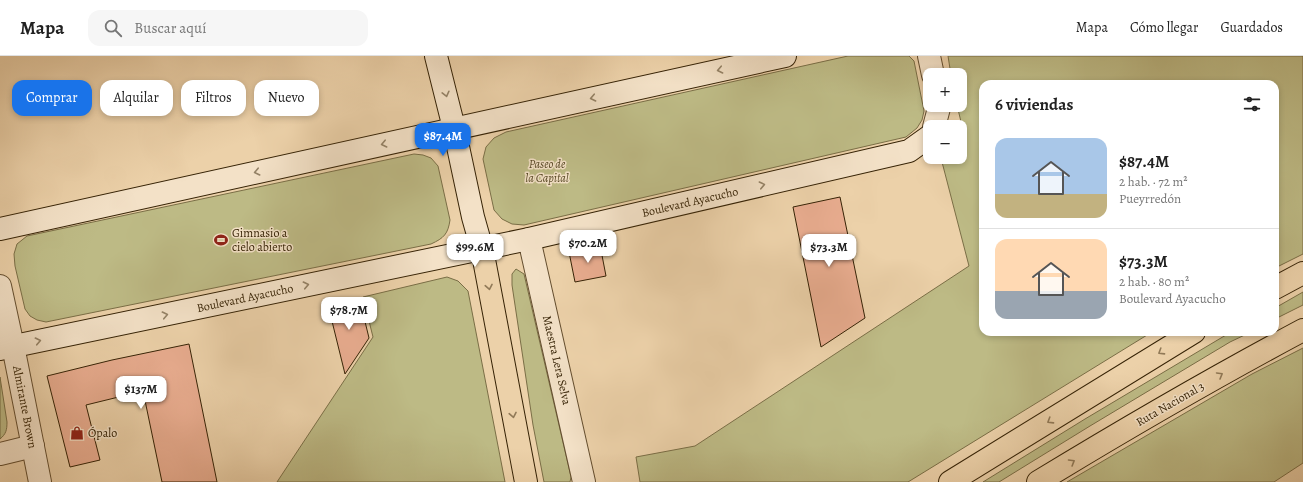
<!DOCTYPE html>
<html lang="es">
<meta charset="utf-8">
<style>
body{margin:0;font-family:Alegreya,serif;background:#f6f6f6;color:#222;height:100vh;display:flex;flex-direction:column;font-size:15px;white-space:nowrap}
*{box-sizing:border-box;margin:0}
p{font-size:13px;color:#767676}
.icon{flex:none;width:22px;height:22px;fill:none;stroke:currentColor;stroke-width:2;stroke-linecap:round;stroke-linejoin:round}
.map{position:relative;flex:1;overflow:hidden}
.side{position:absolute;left:979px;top:24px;width:300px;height:256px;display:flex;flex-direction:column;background:#fff;border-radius:12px;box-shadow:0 2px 6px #0003}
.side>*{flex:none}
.guide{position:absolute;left:12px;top:24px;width:380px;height:36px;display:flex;gap:8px}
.controls{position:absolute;left:923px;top:12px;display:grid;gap:8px}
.controls a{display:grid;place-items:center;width:44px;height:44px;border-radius:8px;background:#fff;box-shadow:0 2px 6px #0003;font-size:20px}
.price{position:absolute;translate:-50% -34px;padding:0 9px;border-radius:8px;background:#fff;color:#222;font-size:13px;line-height:26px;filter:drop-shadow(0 1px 2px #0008)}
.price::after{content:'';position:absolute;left:50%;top:24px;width:12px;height:9px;margin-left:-6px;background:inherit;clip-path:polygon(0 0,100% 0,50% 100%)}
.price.selected{background:#1a73e8;color:#fff}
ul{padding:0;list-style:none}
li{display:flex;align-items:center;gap:12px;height:100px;padding:0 16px}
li+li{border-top:1px solid #e0e0e0}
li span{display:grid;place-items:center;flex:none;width:112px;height:80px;border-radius:12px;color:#555}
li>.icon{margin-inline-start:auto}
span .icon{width:48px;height:48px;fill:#fffc;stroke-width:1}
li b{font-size:17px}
h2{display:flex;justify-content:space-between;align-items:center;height:48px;padding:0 16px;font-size:17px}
.tag{padding:0 14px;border-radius:12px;background:#fff;box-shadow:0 2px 6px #0003;font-size:14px;line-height:36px}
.tag.selected{background:#1a73e8;color:#fff}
header{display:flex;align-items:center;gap:24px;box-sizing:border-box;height:56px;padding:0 20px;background:#fff;border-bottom:1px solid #e0e0e0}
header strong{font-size:19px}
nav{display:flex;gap:22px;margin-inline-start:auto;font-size:14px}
.search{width:280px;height:36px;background:#f6f6f6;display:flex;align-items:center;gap:10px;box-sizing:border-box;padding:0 14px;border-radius:12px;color:#767676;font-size:15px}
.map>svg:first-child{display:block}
.green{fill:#bdba85;stroke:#7a6e46}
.building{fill:#e8ac8f;stroke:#362306}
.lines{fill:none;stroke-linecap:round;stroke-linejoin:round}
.minor-casing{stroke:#644e2f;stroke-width:24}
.secondary-casing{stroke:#362306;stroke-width:24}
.trunk-casing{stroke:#362306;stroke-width:24}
.minor{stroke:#f3e1c7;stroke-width:22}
.secondary{stroke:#f3e1c7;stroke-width:22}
.trunk{stroke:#ecd1a9;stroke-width:22}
.oneway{stroke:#948266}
.oneway2{stroke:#917a58}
.labels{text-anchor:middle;stroke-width:3;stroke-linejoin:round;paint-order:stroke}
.park-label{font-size:12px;font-style:italic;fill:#584926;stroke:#f3e1c7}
.street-label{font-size:12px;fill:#362306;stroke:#f3e1c7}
.poi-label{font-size:12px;fill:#362306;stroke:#f3e1c7;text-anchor:start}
</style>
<header>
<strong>Mapa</strong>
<div class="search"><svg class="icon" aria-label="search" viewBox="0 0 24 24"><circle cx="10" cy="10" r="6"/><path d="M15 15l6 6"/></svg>Buscar aquí</div>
<nav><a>Mapa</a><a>Cómo llegar</a><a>Guardados</a></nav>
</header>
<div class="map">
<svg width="1303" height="426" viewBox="0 0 1303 426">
<rect width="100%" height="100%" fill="#ecd1a9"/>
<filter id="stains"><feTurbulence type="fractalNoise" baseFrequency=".005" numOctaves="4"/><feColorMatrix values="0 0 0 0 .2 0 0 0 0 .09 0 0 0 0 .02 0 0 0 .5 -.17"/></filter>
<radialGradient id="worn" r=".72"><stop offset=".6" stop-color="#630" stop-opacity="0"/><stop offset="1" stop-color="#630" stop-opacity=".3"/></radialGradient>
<g class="green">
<polygon points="848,0 909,0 914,5 924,55 922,64 917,72 906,81 524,169 512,168 502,163 494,154 483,103 486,91 494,82 506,76"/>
<polygon points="948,0 1303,0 1303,198 1275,212 1275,28 983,28 983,276 1152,276 908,426 640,426 636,401 695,390 969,210 942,106 954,101 960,101 960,92 961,90 962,70 957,49 960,49 960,19 951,19"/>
<path d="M414 98 423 99 431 102 438 110 450 164C448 178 444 182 431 188L46 266 37 264 30 260 25 253 15 210 14 198 17 188 27 180Z"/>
<polygon points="516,213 524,218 571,421 570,426 544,426 533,369 512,229 512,218"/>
<polygon points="447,221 458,225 468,235 505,426 277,426 373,281 363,241"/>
<polygon points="1303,236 1303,249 1275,263 1275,252"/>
<polygon points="1231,276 1251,276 1230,286 1090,370 999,426 983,426 1085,363"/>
<polygon points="1303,292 1303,407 1274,426 1067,426 1252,318"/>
<path d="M0 321 7 366C7 374 6 378 0 383Z"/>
</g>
<g class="building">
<polygon points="840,141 865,262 821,291 793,151"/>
<polygon points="600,189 606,220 575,226 569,196"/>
<polygon points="360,245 369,282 345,318 329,253"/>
<polygon points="189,288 217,426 162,426 143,335 86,349 100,404 70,411 47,320 112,304"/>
</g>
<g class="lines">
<g class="minor-casing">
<g id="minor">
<polyline points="929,0 933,19"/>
<polyline points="934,71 939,52 939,49"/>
<polyline points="529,183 584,426"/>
<polyline points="0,230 13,290 40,426"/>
<polyline points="0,398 33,390"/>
</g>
</g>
<g class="secondary-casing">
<g id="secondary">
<polyline points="436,0 454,72 473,161 482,193"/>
<polyline points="0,173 785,0"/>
<polyline points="0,293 529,183 909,95 930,80"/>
</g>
</g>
<g class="trunk-casing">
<g id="trunk">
<polyline points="482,193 526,426"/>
<polyline points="1275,232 1303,217"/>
<polyline points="950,426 1194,276"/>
<path d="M1038 426C1125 373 1213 322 1303 274"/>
</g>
</g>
<use href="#minor" class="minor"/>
<use href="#secondary" class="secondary"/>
<use href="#trunk" class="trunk"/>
</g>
<defs><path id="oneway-chevron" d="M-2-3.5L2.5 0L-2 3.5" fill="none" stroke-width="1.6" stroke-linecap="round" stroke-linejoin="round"/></defs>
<g class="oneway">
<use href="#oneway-chevron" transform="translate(720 14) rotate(168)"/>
<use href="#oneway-chevron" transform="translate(446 38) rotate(76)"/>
<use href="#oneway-chevron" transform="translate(593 42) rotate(168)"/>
<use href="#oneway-chevron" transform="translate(384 88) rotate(167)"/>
<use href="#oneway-chevron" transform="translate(257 116) rotate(167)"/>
<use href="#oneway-chevron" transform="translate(762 129) rotate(-13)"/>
<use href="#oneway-chevron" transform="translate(306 229) rotate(-12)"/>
<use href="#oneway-chevron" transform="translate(165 259) rotate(-12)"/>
<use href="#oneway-chevron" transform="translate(38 285) rotate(-12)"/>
</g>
<g class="oneway2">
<use href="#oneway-chevron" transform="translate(489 231) rotate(79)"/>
<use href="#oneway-chevron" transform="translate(1161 296) rotate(148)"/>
<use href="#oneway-chevron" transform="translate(1220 319) rotate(-30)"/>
<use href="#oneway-chevron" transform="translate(513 359) rotate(79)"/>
<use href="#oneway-chevron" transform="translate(1050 365) rotate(148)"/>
<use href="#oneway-chevron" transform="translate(1072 406) rotate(-31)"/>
</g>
<defs>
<g id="stadium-bare" transform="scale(1.08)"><path d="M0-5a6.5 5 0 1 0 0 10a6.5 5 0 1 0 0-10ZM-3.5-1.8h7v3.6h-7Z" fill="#8f2418" stroke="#f3e1c7" stroke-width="2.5" paint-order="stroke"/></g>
<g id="shop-bare" transform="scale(1.08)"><path d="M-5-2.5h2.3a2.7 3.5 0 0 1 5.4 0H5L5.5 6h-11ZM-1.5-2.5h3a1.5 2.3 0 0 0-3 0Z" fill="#8f2418" stroke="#f3e1c7" stroke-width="2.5" paint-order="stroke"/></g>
</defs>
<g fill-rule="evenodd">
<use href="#stadium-bare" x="221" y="184"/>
<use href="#shop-bare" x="77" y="377"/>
</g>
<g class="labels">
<g class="park-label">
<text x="547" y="112">Paseo de<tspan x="547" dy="14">la Capital</tspan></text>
</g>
<g class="street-label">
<text transform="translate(690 146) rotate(-13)" y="4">Boulevard Ayacucho</text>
<text transform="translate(245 242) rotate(-12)" y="4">Boulevard Ayacucho</text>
<text transform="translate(557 304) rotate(77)" y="4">Maestra Lera Selva</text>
<text transform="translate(1170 348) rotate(-30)" y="4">Ruta Nacional 3</text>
<text transform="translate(25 351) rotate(79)" y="4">Almirante Brown</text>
</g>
<g class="poi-label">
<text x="232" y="181">Gimnasio a<tspan x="232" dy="14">cielo abierto</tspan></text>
<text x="88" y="381">Ópalo</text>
</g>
</g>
<rect width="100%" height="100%" filter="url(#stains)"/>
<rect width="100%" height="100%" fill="url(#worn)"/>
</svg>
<div class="controls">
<a>+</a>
<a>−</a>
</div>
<b class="price selected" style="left:443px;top:101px">$87.4M</b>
<b class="price" style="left:588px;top:208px">$70.2M</b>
<b class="price" style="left:475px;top:212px">$99.6M</b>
<b class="price" style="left:829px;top:212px">$73.3M</b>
<b class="price" style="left:349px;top:275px">$78.7M</b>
<b class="price" style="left:141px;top:354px">$137M</b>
<div class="guide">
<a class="tag selected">Comprar</a>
<a class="tag">Alquilar</a>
<a class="tag">Filtros</a>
<a class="tag">Nuevo</a>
</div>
<section class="side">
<h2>6 viviendas<svg class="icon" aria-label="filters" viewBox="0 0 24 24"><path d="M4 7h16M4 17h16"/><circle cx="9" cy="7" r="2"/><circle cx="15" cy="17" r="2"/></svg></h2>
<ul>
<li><span style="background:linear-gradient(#a9c7e8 70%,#c2b280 0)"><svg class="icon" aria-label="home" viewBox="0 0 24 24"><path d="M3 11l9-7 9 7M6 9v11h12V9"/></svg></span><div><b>$87.4M</b><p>2 hab. · 72 m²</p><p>Pueyrredón</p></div></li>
<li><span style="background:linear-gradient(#ffd9b3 65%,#9aa5b1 0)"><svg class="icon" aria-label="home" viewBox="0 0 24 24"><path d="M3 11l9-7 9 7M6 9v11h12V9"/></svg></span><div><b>$73.3M</b><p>2 hab. · 80 m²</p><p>Boulevard Ayacucho</p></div></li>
</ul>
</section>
</div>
